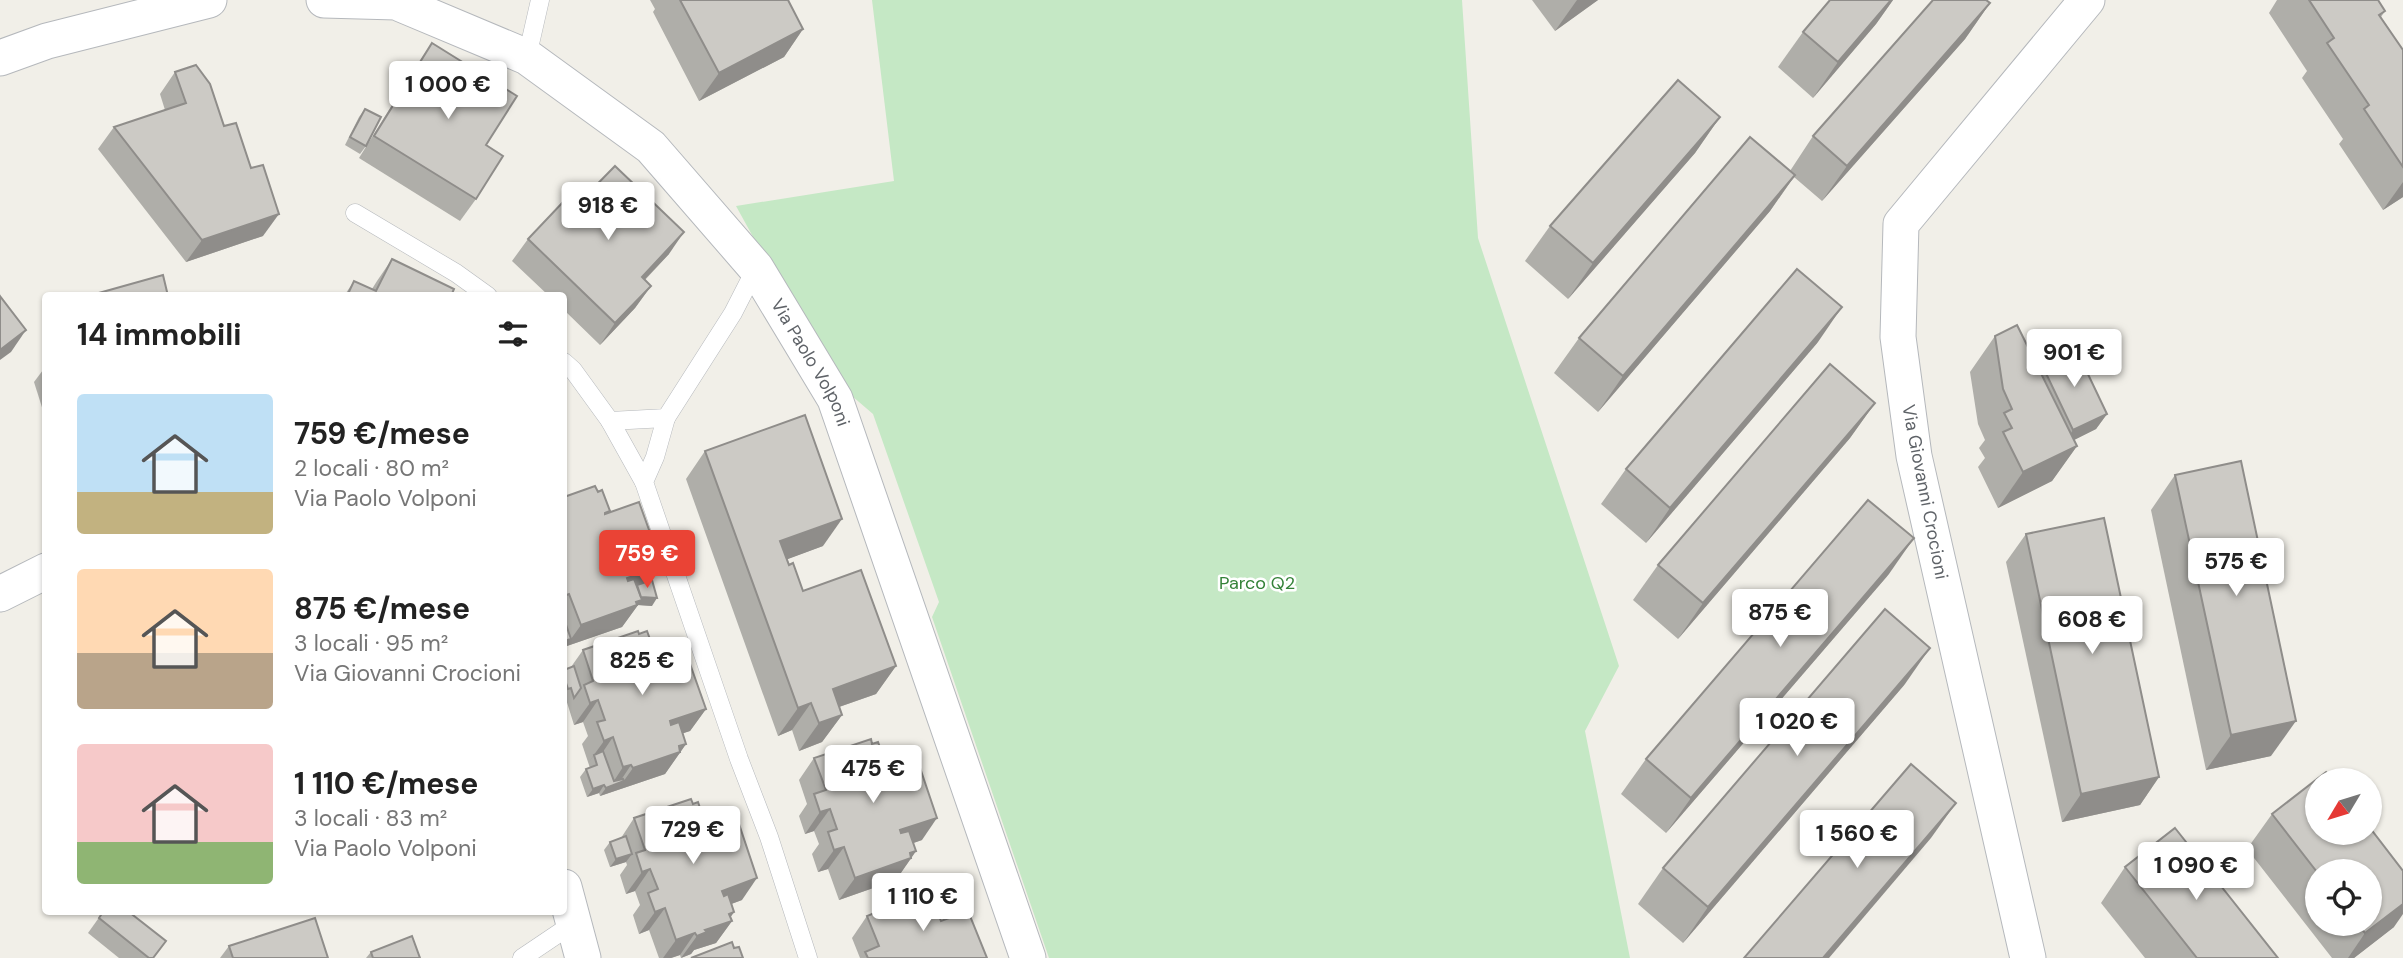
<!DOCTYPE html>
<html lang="it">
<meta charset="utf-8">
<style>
body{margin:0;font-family:"DM Sans",sans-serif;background:#f6f6f6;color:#222;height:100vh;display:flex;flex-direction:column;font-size:26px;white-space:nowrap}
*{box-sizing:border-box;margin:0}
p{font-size:23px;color:#767676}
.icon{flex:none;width:38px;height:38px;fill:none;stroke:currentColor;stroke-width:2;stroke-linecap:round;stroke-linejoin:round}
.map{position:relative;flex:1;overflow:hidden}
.side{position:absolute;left:42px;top:292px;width:525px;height:623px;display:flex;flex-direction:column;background:#fff;border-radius:7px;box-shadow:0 2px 5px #0004}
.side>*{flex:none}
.needle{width:46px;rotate:232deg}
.fabs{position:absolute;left:2305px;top:768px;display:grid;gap:14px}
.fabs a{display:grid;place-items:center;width:77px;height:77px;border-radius:50%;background:#fff;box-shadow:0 2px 5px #0004;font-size:35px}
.price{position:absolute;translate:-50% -60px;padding:0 16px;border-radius:7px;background:#fff;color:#222;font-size:23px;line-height:46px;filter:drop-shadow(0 2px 4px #0008)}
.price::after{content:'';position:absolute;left:50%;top:42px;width:21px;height:16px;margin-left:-10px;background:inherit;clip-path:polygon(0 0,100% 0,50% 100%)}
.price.active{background:#ea4335;color:#fff}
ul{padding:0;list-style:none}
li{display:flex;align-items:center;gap:21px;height:175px;padding:0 35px}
li span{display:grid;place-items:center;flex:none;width:196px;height:140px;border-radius:7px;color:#555}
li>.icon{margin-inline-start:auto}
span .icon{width:84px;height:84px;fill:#fffc;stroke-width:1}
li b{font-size:30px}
h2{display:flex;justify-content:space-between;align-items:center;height:84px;padding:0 35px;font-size:30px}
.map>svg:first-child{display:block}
.green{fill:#c5e8c5}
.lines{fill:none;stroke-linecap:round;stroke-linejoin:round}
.service-casing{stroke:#b5b8bc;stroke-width:19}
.minor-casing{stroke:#b5b8bc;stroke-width:37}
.service{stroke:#fff;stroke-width:18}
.minor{stroke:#fff;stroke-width:35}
.wall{fill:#afaea9;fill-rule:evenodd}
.shaded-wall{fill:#8f8d8a}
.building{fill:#cccac5;stroke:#8f8d8a;stroke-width:2}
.labels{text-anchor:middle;stroke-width:5;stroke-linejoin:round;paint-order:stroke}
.street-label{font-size:18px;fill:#5f6368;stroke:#fff}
.park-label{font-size:18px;fill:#348238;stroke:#fff}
</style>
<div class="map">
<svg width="2403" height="958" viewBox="0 0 2403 958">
<rect width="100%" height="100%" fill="#f1efe8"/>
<polygon class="green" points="872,0 1462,0 1478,238 1619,666 1585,731 1630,958 1049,958 932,617 939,602 873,414 831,378 736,206 894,181"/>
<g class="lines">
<g class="service-casing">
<g id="service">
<polyline points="527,57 540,0"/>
<polyline points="355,213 456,273 488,296"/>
<polyline points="564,362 573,370 610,421 666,418 733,313 756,268"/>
<polyline points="666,418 655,457 644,482 739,759 769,837 808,958"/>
<polyline points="610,421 644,482"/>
<polyline points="522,958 574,923"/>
</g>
</g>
<g class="minor-casing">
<g id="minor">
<path id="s1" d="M324 0 396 2 527 57 651 147 756 268 835 399 1028 958"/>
<polyline points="0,58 47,41 209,0"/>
<polyline points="0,594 46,571"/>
<polyline points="564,887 583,958"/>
<polyline points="2028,958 1914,456 1898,337 1901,224 2087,0"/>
</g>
</g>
<use href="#service" class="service"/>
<use href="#minor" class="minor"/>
</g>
<g class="wall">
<polygon points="650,0 788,0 803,29 784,57 699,101 653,12 655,9"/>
<polygon points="1532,0 1598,0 1555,31"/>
<polygon points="1830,0 1893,0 1876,24 1813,98 1778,67 1803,32"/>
<polygon points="2277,0 2378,0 2385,11 2381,17 2403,50 2403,197 2383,210 2339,144 2343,139 2302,78 2307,71 2269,13"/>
<polygon points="1990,3 1965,39 1822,201 1794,177 1770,211 1598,412 1554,373 1579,338 1790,171 1813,136"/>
<polygon points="432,43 486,145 476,199 460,221 359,158 417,65"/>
<polygon points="175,72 224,126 263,236 186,262 98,149 114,127 165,110 160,94"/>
<polygon points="365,109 366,146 360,154 345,145 359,117"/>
<polygon points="1720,117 1695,153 1568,299 1525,261 1550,226"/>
<polygon points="572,210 669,254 645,280 651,286 635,308 600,345 564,310 564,296 549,296 512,261 528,239"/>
<polygon points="392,259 451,296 344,296 354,281 372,289 377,281"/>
<polygon points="1995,336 2039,369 2042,365 2107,414 2096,429 2074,440 2077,446 2052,481 1998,508 1978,467 1985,458 1979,448 1985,440 1978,424 1970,372"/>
<polygon points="1818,342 1646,543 1601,504 1626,469"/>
<polygon points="46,366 46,420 34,382"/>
<polygon points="1875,403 1850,438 1678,639 1633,600 1658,565"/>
<polygon points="705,451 823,546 787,559 803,591 896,666 876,694 839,707 842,715 822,742 799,751 792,730 778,736 686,479"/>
<polygon points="2175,475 2271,756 2206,770 2151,510"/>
<polygon points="598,492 610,511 608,513 662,566 652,580 652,606 638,605 622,627 564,647 564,497"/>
<polygon points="2026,534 2159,777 2140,805 2062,822 2006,562"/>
<polygon points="1889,574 1666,833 1621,794 1646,759"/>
<polygon points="583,650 651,658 706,709 690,731 683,733 686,744 665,774 600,796 599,793 587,797 580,777 586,769 590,768 582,744 588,736 583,722 574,725 565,696 564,697 564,670 571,667"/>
<polygon points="1905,684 1683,943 1638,904 1663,868"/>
<polygon points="872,744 885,761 881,768 922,840 913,843 916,851 896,880 839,900 828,869 818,872 812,854 819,844 814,831 805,834 799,816 807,804 799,780 814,758"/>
<polygon points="693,804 706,826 742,900 731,904 734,912 730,918 732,921 716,943 694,950 691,954 681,958 680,955 671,958 659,958 649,930 639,934 633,915 640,905 635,891 626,894 620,875 627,865 626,862 610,867 604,850 610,842 621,838 634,818"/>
<path d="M2272 814 2394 927 2354 958H2332L2247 849ZM2317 872 2370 924H2317Z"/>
<polygon points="2125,867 2278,958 2145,958 2101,903"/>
<polygon points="103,912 154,958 119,958 88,933"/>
<polygon points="867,916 941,921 987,958 860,958 852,938"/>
<polygon points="229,946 328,958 220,958"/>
<polygon points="371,952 420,958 366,958"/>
</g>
<g class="shaded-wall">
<polygon points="1577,0 1598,0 1555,31"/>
<polygon points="1891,0 1893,0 1876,24 1813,98 1838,62"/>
<polygon points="1990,3 1965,39 1822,201 1847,166"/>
<polygon points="803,29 784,57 699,101 719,73"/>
<polygon points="1720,117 1695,153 1568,299 1593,263"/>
<polygon points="1795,175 1770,211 1598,412 1623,376"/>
<polygon points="2403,182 2403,197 2383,210"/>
<polygon points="279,214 263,236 186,262 202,240"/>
<polygon points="684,232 669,254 626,299 642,277"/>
<polygon points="651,286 635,308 600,345 615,323"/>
<polygon points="1842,307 1818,342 1646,543 1670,508"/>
<polygon points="26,330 11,352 0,360 0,350"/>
<polygon points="1875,403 1850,438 1678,639 1703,603"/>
<polygon points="2107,414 2096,429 2062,446 2073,430"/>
<polygon points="2077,446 2052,481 1998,508 2023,472"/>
<polygon points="842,519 823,546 761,569 780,541"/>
<polygon points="1914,538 1889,574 1666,833 1691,798"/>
<polygon points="662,566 646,588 628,594 627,578"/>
<polygon points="636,596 657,598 652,606 638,605 622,627 564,647 564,641 571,639 581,625"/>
<polygon points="1930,648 1905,684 1683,943 1708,907"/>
<polygon points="896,666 876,694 816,715 833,689"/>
<polygon points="598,700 583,722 574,725 590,703"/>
<polygon points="811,703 792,730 778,736 798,708"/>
<polygon points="706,709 690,731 654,743 670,721"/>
<polygon points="842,715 822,742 799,751 819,723"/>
<polygon points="2296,721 2271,756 2206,770 2231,735"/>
<polygon points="613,737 598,759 594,755 588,763 604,741"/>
<polygon points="686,744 665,774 600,796 606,788 610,787 623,767 631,765 619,783 623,782 633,768"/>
<polygon points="2159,777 2140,805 2062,822 2081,794"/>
<polygon points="604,785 599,793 587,797 593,789"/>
<polygon points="1956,803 1931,838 1829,958 1823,958"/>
<polygon points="830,809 814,831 805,834 820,812"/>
<polygon points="937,818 922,840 885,853 900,830"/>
<polygon points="844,847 828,869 818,872 834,850"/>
<polygon points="916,851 896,880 839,900 855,878"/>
<polygon points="632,854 626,862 610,867 616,859"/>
<polygon points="650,869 635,891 626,894 642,872"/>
<polygon points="757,878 742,900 707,913 722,891"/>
<polygon points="2403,904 2403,914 2394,927 2354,958 2348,958 2365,933"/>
<polygon points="665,908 649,930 639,934 655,912"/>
<polygon points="734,912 727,922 732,921 716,943 694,950 691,954 681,958 697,936 729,914"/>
<polygon points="695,933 680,955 671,958 663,958 676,940"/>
</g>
<g class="building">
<polygon points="680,0 788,0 803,29 719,73"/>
<polygon points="1830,0 1891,0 1838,62 1803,32"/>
<polygon points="1933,0 1986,0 1990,3 1847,166 1813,136"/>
<polygon points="2309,0 2378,0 2385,11 2379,15 2403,50 2403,167 2364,109 2369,105 2327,43 2334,38"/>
<polygon points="432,43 517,96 486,145 503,156 476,199 374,136"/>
<polygon points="196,65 210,84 224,126 236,123 251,168 263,165 279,214 202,240 114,127 186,103 175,72"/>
<polygon points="1678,80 1720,117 1593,263 1550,226"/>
<polygon points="365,109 381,117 366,146 350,137"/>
<polygon points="1750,137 1795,175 1623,376 1579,338"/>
<polygon points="615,166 684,232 642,277 651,286 615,323 528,239 564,201 572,210"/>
<polygon points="392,259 454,289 451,296 347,296 354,281 376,291"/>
<polygon points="1797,269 1842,307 1670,508 1626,469"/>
<polygon points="163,275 168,296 88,296"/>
<polygon points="0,296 26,330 0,350"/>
<polygon points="2017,325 2077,446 2023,472 2003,432 2012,428 2004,413 2012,409 2003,389 1995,336"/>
<polygon points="2076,349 2107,414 2073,430 2042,365"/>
<polygon points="1830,364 1875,403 1703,603 1658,565"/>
<polygon points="805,415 842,519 780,541 789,565 793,563 803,591 861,570 896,666 833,689 842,715 819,723 811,703 798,708 705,451"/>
<polygon points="2241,461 2296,721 2231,735 2175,475"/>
<polygon points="595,486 598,492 602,490 610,511 605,513 605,514 639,502 662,566 627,578 628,581 634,579 642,600 636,602 637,605 581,625 569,594 564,596 564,497"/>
<polygon points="1868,500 1914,538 1691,798 1646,759"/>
<polygon points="2104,518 2159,777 2081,794 2026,534"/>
<polygon points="652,580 657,598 641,597 637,585"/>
<polygon points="1885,609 1930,648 1708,907 1663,868"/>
<polygon points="564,619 571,639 564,641"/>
<polygon points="638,631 639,634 647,631 655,653 647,655 648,659 684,647 706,709 670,721 671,725 679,722 686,744 679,746 680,752 633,768 631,765 623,767 613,737 604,741 597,722 605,720 598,700 590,703 584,685 593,681 583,650"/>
<polygon points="574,666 581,688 574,698 571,688 568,689 564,677 564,670"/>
<polygon points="871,739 872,744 878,742 885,761 878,763 880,768 916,756 937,818 900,830 901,833 909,831 916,851 910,853 911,858 855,878 844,847 834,850 828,832 837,829 830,809 820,812 814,794 826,790 814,758"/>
<polygon points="603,751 614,781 623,779 624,781 606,788 604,785 593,789 586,769 597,765 594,755"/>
<polygon points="1911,764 1956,803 1823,958 1744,958"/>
<polygon points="2326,772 2333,780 2317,780 2317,833 2370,833 2370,828 2403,871 2403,904 2365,933 2358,924 2370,924 2370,872 2317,872 2272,814"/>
<polygon points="691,799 693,804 698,802 706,826 736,815 757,878 722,891 724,896 728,894 734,912 729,914 732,921 705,930 707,932 697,936 695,933 676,940 665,908 655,912 648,893 658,889 650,869 642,872 636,853 645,850 634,818"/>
<polygon points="2175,828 2278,958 2197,958 2125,867"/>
<polygon points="626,836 632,854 616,859 610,842"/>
<polygon points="929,891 941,921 968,911 987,958 868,958 865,952 879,946 867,916"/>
<polygon points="103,912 129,912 166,941 153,958 149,958 99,918"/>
<polygon points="315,918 328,958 233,958 229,946"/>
<polygon points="412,936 420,958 373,958 371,952"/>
<polygon points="732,942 734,948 739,947 743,958 691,958"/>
</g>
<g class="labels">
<g class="street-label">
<text dy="6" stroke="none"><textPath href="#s1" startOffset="637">Via Paolo Volponi</textPath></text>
<text transform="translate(1925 492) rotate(79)" y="6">Via Giovanni Crocioni</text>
</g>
<g class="park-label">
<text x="1257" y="589">Parco Q2</text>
</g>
</g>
</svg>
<div class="fabs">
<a><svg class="needle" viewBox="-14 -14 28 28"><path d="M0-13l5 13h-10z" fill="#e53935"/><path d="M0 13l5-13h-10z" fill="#767676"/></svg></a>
<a><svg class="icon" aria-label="locate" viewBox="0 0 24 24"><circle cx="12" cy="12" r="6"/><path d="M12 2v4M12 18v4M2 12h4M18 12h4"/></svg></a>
</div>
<b class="price" style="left:448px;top:121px">1 000 €</b>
<b class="price" style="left:608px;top:242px">918 €</b>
<b class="price" style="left:2074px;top:389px">901 €</b>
<b class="price active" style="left:647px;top:590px">759 €</b>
<b class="price" style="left:2236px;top:598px">575 €</b>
<b class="price" style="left:1780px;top:649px">875 €</b>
<b class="price" style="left:2092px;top:656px">608 €</b>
<b class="price" style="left:642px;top:697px">825 €</b>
<b class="price" style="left:1797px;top:758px">1 020 €</b>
<b class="price" style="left:873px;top:805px">475 €</b>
<b class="price" style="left:693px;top:866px">729 €</b>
<b class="price" style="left:1857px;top:870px">1 560 €</b>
<b class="price" style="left:2196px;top:902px">1 090 €</b>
<b class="price" style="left:923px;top:933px">1 110 €</b>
<section class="side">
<h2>14 immobili<svg class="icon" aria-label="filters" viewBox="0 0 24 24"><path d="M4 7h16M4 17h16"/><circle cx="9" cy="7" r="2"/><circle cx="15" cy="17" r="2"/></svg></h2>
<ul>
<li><span style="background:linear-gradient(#bfe0f5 70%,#c2b280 0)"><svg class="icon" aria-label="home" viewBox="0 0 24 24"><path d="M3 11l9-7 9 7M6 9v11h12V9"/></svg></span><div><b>759 €/mese</b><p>2 locali · 80 m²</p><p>Via Paolo Volponi</p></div></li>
<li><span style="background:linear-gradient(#ffd9b3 60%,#b9a48a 0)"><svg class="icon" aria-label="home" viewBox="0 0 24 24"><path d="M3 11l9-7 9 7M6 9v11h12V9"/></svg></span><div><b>875 €/mese</b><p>3 locali · 95 m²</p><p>Via Giovanni Crocioni</p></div></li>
<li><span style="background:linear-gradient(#f6c9c9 70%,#8fb573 0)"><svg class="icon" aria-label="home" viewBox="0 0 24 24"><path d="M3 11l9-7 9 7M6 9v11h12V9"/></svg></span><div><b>1 110 €/mese</b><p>3 locali · 83 m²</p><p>Via Paolo Volponi</p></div></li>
</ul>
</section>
</div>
